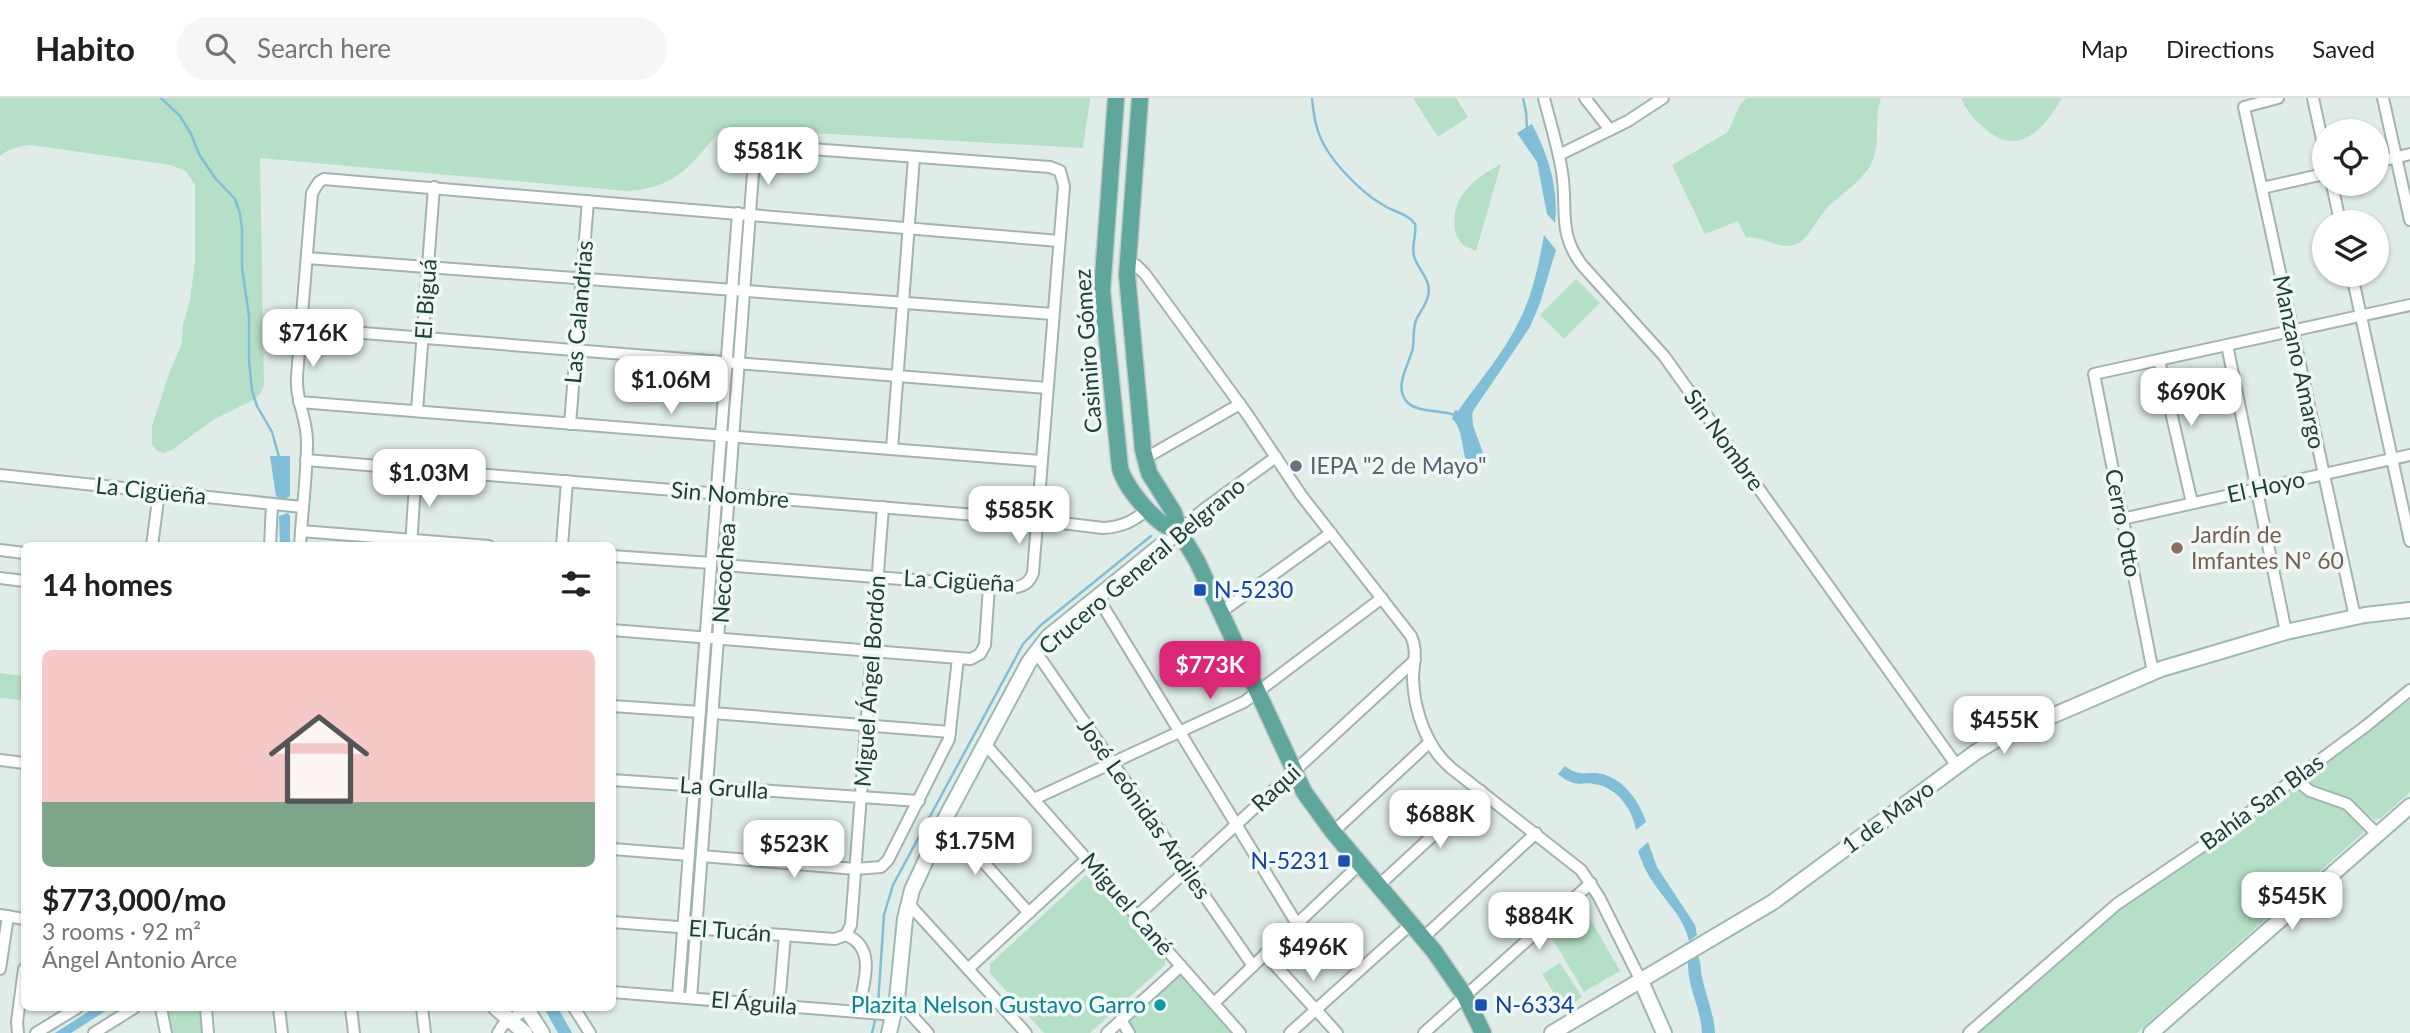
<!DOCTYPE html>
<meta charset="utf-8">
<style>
body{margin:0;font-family:Lato,sans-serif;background:#f6f6f6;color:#202124;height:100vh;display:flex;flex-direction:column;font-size:26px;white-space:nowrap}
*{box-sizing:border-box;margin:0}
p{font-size:23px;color:#757577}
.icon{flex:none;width:38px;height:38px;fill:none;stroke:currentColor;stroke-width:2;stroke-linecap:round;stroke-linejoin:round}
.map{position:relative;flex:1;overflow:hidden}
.sheet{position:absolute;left:21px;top:444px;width:595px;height:469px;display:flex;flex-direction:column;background:#fff;border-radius:10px;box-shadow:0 2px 5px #0004}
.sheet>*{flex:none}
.buttons{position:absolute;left:2312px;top:21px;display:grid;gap:14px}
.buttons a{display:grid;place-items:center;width:77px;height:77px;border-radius:50%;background:#fff;box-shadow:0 2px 5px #0004;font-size:35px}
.price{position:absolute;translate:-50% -60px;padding:0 16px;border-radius:14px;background:#fff;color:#222;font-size:23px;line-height:46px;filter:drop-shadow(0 2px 4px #0008)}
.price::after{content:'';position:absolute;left:50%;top:42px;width:21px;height:16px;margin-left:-10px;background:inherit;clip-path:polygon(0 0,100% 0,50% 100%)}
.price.selected{background:#db2777;color:#fff}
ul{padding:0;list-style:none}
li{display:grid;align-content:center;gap:14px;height:371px;padding:0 21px}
li span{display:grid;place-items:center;height:217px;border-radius:10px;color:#555}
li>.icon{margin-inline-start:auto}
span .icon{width:126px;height:126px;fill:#fffc;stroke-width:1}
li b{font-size:30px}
h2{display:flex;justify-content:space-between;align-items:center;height:84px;padding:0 21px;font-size:30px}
header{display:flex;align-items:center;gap:42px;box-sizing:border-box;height:98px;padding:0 35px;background:#fff;border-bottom:2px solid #e0e0e0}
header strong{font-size:33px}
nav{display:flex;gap:38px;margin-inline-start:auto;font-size:24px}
.search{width:490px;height:63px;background:#f6f6f6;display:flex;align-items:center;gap:18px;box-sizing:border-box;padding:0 24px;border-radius:38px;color:#757577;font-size:26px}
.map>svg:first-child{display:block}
.green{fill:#b5e0c7}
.water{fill:#81bed7}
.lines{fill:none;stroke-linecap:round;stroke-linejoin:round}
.stream{stroke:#81bed7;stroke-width:2.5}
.street-casing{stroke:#a1b4b0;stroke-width:14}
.secondary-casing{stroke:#9cb9b2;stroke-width:18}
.primary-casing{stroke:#c0c9c8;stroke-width:19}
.street{stroke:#fff;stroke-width:10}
.secondary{stroke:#fff;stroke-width:14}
.primary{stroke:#5fa69d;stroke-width:16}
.worship-dot{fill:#6b7280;stroke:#f0f8f5;stroke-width:2.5}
.education-dot{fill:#8d6e63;stroke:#f0f8f5;stroke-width:2.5}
.transit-dot{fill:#1a4fb4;stroke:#f0f8f5;stroke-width:2.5}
.culture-dot{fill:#0f9aa8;stroke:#f0f8f5;stroke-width:2.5}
.labels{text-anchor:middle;stroke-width:7;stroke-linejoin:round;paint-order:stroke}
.street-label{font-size:23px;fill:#1e3e39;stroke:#f0f8f5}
.worship-label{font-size:23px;fill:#5b616d;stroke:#f0f8f5;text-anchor:start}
.education-label{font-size:23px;fill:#785e54;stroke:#f0f8f5;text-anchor:start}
.transit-label{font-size:23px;fill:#164399;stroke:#f0f8f5;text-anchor:start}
.culture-label{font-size:23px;fill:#0d838f;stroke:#f0f8f5;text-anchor:end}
</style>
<header>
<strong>Habito</strong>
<div class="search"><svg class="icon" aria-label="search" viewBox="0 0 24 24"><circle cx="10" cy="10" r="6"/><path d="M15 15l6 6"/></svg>Search here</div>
<nav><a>Map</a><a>Directions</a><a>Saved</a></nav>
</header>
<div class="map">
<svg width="2410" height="935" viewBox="0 0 2410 935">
<rect width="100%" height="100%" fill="#dfece8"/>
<g class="green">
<path d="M0 0H1090L1083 50 723 30C690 66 679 90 626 93L260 60 264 287 260 296 253 302 213 322 172 352 163 355 156 352 152 346V328L170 273 182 245 183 226 190 202 195 164V87L186 73 171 67 31 47C19 48 10 50 0 58Z"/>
<polygon points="1413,0 1456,0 1468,19 1438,39"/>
<path d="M1746 0H1881C1874 20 1880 40 1874 59 1866 82 1842 94 1826 111 1816 122 1809 142 1794 147 1778 152 1763 137 1746 140L1738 123 1705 136 1672 67 1728 34 1739 9Z"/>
<path d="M1961 0H2062C2046 27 2022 59 1989 34 1977 25 1967 14 1961 0Z"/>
<path d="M1501 66 1476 153 1463 147 1456 137C1448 100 1472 82 1501 66Z"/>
<polygon points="1576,181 1600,205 1564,241 1540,217"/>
<polygon points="0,575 24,578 22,602 0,600"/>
<polygon points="2410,602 2410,694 2381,720 2375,722 2350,701 2309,686 2308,683 2312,677"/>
<polygon points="2291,691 2297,691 2309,699 2347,712 2363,729 2363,735 2137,935 1977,935 2124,809 2215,748"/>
<polygon points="1085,778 1093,779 1165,860 1165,867 1090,935 1044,935 990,875 990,866"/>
<polygon points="1588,817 1620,873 1584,894 1551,838"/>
<polygon points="1560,865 1582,899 1564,911 1542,876"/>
<polygon points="1182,875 1238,935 1133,935 1129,921 1176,877"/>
<polygon points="166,910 201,910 204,935 171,935"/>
</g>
<g class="water">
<path d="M1532 26C1548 57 1559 90 1555 125L1547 116 1537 64 1517 35Z"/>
<path d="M1544 137 1556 152 1540 205 1530 229 1473 313C1469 330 1484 347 1484 364L1471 372C1460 358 1465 331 1452 321L1455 312 1458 313C1480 282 1507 251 1522 217 1534 191 1539 164 1544 137Z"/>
<polygon points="270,358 290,358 290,398 287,400 280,401 276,398"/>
<polygon points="288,415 290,418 290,448 280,448 279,418"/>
<path d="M1565 668C1576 677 1582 675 1596 675 1621 677 1639 702 1646 724L1636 732C1633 713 1619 692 1599 687 1580 681 1579 693 1558 676Z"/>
<path d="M1648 744 1657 769 1695 827 1697 837 1689 843C1684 820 1668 806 1655 787 1647 776 1642 765 1638 753Z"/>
<path d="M1697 857C1702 864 1700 871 1702 879 1706 899 1714 915 1715 935H1702C1701 910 1687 889 1688 864Z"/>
<polygon points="94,910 110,910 71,935 55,935"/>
<polygon points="544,910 558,910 572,935 558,935"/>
</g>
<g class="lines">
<g class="stream">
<polyline points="161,0 180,18 191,36 199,56 215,80 235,101 240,116 242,131 242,170 249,218 249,262 252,293 257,308 272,334 279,359"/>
<path d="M1312 0C1313 11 1314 22 1318 33 1326 59 1359 93 1383 107 1394 114 1407 115 1415 126 1417 137 1411 147 1414 158 1418 173 1432 181 1428 198 1426 207 1420 214 1416 222 1413 231 1414 240 1413 249 1410 266 1392 289 1408 305 1417 314 1441 312 1455 317"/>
<polyline points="1523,0 1526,14 1527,31"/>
<polyline points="878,906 884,817 893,787 1023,546 1041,527 1151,438"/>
<polyline points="872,935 875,923"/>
</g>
<g class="street-casing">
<g id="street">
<path d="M1544 0C1550 24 1558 49 1562 74 1568 112 1557 134 1582 167L1664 258 1957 668"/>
<polyline points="1585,0 1610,32"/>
<polyline points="2278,0 2244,9 2355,519"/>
<polyline points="2313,0 2324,51"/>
<polyline points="2383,0 2410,122"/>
<polyline points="1559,57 1628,23 1663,0"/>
<polyline points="2376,64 2410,56"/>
<polyline points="2332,86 2340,124"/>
<polyline points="2262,90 2324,76"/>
<polyline points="307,160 1053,216"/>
<path d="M1128 165 1136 167 1145 176 1247 316 1301 397 1411 538C1418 553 1413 565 1413 581 1414 613 1427 650 1451 670L1581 772 1599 799 1641 883"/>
<polyline points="2352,177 2410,443"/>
<polyline points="301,230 1047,290"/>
<polyline points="2227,247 2286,534"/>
<polyline points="2159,262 2192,405"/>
<polyline points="299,304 1041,363"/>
<polyline points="417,313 434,89"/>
<polyline points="570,326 588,103"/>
<polyline points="892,351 914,59"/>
<polyline points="1144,361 1240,306"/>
<path d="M306 362 1037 422 1103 430C1122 429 1134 423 1148 411"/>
<polyline points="0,377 302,409"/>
<polyline points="2122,421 2410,357"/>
<polyline points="301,433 489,448"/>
<polyline points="1179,433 1203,412 1276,359"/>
<polyline points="152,448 159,394"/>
<polyline points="270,448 272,406"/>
<path d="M300 448C302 413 307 378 307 343 307 320 295 301 297 278L312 95 319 84 324 81 1059 143"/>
<polyline points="411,448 416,371"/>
<polyline points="562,448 567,383"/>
<polyline points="0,452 24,455"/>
<polyline points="612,458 711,465"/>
<polyline points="0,480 24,483"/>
<polyline points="1098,500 1297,826"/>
<polyline points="1221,514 1331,435"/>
<polyline points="612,532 971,561 980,556 985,547 989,488"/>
<polyline points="1036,554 1253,868"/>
<polyline points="2153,574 2094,276 2410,207"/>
<polyline points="612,608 700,614"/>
<polyline points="713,615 950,634"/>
<polyline points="986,647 1240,935"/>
<polyline points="0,662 24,665"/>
<polyline points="2295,681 2310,693 2347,706 2377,736"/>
<polyline points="612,682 919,703"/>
<polyline points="1034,701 1244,604 1382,500"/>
<polyline points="945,721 1029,815"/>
<polyline points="1333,734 1430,644"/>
<polyline points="612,751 689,757"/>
<polyline points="702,758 855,771 881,769 888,762 949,641 958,560"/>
<polyline points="1378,788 1481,693"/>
<polyline points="908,805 1026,935"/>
<polyline points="0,817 24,821"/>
<polyline points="1137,818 1415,562"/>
<polyline points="612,824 835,841 846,837"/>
<polyline points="846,837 851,827 883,409"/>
<path d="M846 837C878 850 863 887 858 914"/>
<polyline points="1423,840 1536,735"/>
<polyline points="1265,856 1337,935"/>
<polyline points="0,871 8,818"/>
<polyline points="968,871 1087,761"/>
<polyline points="612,894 895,917"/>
<polyline points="678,899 738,115"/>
<path d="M691 900 754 62C758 53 762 49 771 48L1050 69 1060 73 1064 88 1033 475C1026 495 1006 489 989 488L724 467"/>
<polyline points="897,901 928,935"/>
<polyline points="1214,905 1360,766"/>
<polyline points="779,907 785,837"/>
<polyline points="161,910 166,935"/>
<polyline points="206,910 208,935"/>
<polyline points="279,910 282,935"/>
<polyline points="351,910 354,935"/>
<polyline points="422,910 425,935"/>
<polyline points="574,910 590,935"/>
<polyline points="1121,922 1129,935"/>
<polyline points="18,935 17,924 24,871"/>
<polyline points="36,935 77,910"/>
<polyline points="94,935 134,910"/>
<polyline points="498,935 503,927 526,911"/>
<polyline points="1107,935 1181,868"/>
<polyline points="1290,935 1411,826"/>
<polyline points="1424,935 1591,785"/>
<polyline points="1969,935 2117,806 2219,737 2366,628 2410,592"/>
</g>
</g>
<g class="secondary-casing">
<g id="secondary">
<polyline points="1641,883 1664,935"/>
<polyline points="496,910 525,935"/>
<polyline points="526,910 542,935"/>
<polyline points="889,935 897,901 905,821 912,792 945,721 1029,564 1048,539 1179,433"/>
<polyline points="1552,935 1773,804 1976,654 1996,642 2161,571 2286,534 2365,517 2410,512"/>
<polyline points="2151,935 2410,708"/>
</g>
</g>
<g class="primary-casing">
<g id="primary">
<path d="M1116 0 1102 193 1120 370C1125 390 1159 431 1179 433"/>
<polyline points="1140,0 1127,177 1143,352 1149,375 1174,415 1179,433 1197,463 1304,694 1333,734 1434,853 1465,898 1483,935"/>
</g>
</g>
<use href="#street" class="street"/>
<use href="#secondary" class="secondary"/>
<use href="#primary" class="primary"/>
</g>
<circle class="worship-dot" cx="1296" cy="368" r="7"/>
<circle class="education-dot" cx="2177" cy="450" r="7"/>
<g class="transit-dot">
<rect x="1193" y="485" width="14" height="14" rx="3.5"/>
<rect x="1337" y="756" width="14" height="14" rx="3.5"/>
<rect x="1474" y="900" width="14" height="14" rx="3.5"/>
</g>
<circle class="culture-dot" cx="1160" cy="907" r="7"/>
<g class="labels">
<g class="street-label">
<text transform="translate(426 201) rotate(-86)" y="8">El Biguá</text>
<text transform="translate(579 214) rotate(-85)" y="8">Las Calandrias</text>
<text transform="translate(1088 253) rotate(-94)" y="8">Casimiro Gómez</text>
<text transform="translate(2299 264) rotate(78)" y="8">Manzano Amargo</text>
<text transform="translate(1724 342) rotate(54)" y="8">Sin Nombre</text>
<text transform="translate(2266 389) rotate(-12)" y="8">El Hoyo</text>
<text transform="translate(151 393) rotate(6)" y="8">La Cigüeña</text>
<text transform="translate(730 397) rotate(5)" y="8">Sin Nombre</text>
<text transform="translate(2123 425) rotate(79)" y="8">Cerro Otto</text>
<text transform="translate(1142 468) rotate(-40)" y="8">Crucero General Belgrano</text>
<text transform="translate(724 475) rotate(-86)" y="8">Necochea</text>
<text transform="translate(959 483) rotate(3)" y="8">La Cigüeña</text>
<text transform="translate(870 583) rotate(-86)" y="8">Miguel Ángel Bordón</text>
<text transform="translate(724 690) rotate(4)" y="8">La Grulla</text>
<text transform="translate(1276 690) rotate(-43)" y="8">Raqui</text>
<text transform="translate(2262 704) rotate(-36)" y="8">Bahía San Blas</text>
<text transform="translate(1144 711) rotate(55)" y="8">José Leónidas Ardiles</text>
<text transform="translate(1888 719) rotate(-36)" y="8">1 de Mayo</text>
<text transform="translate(1127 806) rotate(49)" y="8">Miguel Cané</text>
<text transform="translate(730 833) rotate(4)" y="8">El Tucán</text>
<text transform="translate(754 905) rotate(5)" y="8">El Águila</text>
</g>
<g class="worship-label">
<text x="1310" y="376">IEPA "2 de Mayo"</text>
</g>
<g class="education-label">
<text x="2191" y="445">Jardín de<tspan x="2191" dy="26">Imfantes N° 60</tspan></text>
</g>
<g class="transit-label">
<text x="1214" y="500">N-5230</text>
<text x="1330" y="771" text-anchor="end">N-5231</text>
<text x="1495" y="915">N-6334</text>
</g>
<g class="culture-label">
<text x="1146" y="915">Plazita Nelson Gustavo Garro</text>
</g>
</g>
</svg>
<div class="buttons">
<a><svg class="icon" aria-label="locate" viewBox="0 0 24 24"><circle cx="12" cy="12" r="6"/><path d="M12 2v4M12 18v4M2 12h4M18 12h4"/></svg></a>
<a><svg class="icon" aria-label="layers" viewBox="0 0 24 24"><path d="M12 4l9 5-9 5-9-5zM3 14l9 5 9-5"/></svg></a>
</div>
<b class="price" style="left:768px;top:89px">$581K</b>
<b class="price" style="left:313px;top:271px">$716K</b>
<b class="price" style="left:671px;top:318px">$1.06M</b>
<b class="price" style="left:2191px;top:330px">$690K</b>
<b class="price" style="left:429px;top:411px">$1.03M</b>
<b class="price" style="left:1019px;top:448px">$585K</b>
<b class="price selected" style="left:1210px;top:603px">$773K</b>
<b class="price" style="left:2004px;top:658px">$455K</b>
<b class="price" style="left:1440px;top:752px">$688K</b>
<b class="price" style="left:975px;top:779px">$1.75M</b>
<b class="price" style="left:794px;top:782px">$523K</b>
<b class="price" style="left:2292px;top:834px">$545K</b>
<b class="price" style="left:1539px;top:854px">$884K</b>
<b class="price" style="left:1313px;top:885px">$496K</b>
<section class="sheet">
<h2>14 homes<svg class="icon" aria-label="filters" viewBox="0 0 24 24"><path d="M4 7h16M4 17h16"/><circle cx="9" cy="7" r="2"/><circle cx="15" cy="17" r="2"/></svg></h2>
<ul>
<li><span style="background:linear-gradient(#f6c9c9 70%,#7fa58c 0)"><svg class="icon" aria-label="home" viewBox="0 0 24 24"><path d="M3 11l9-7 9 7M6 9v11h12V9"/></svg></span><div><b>$773,000/mo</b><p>3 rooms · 92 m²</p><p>Ángel Antonio Arce</p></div></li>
</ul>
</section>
</div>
